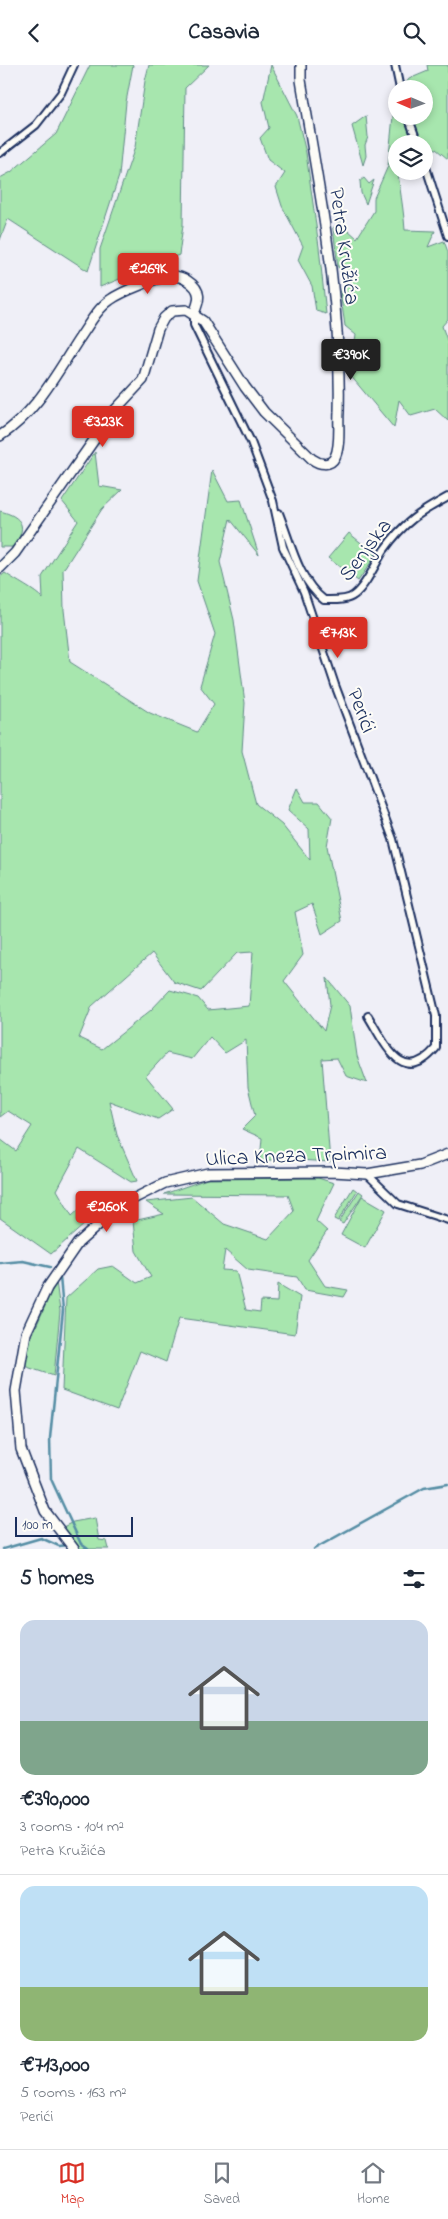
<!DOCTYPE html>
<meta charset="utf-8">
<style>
body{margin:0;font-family:"Indie Flower",sans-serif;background:#f6f6f7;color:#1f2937;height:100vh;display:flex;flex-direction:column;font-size:19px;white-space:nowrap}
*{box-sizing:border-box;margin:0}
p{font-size:16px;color:#747a83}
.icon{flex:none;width:28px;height:28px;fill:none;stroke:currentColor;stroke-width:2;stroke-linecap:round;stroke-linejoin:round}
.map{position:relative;height:1484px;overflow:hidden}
.drawer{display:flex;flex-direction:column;background:#fff;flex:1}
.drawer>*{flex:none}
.needle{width:32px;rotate:272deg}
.tools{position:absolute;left:388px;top:15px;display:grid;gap:10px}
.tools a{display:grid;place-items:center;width:45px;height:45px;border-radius:50%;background:#fff;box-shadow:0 2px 8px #0003;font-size:25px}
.scale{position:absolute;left:15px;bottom:12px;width:118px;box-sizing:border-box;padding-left:5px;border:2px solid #1b2f5e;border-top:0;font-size:14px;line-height:18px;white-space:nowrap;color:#1b2f5e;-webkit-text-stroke:4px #fdfcf7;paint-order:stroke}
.price{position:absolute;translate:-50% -42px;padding:0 11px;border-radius:5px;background:#d93025;color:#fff;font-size:16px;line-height:32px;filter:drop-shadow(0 1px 2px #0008)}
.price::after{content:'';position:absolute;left:50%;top:30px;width:15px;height:11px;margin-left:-8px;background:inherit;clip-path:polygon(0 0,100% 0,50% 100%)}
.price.selected{background:#222;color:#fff}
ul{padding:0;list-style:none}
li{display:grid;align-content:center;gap:10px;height:265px;padding:0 20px}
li+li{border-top:1px solid #e0e1e3}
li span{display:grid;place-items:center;height:155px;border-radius:15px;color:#555}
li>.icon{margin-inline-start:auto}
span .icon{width:90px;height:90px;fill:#fffc;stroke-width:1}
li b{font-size:21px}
h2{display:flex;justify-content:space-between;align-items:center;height:60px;padding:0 20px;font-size:21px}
header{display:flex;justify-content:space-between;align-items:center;height:65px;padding:0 20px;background:#fff;font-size:22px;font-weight:700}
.dock{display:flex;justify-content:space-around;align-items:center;height:70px;border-top:1px solid #e0e1e3;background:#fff;font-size:14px;color:#747a83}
.dock a{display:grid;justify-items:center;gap:2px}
.dock .selected{color:#d93025}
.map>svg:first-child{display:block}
.green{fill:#a7e6ae;stroke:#618a86;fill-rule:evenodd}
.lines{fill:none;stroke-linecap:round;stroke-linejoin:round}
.stream{stroke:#548da4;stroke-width:2.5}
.street-casing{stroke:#1b2f5e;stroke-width:10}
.secondary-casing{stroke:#1b2f5e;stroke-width:12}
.street{stroke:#fdfcf7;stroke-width:6}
.secondary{stroke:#fdfcf7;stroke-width:9}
.labels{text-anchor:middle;stroke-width:4;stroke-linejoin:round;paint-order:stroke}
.street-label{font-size:22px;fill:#1b2f5e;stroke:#fdfcf7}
</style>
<header><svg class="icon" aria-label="back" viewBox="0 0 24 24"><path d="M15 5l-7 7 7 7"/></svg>Casavia<svg class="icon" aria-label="search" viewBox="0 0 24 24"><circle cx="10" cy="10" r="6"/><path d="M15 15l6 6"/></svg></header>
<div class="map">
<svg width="448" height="1484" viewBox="0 0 448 1484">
<rect width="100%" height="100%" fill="#efeff7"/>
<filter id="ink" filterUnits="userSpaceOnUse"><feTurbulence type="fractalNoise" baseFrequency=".02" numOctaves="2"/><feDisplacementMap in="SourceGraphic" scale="10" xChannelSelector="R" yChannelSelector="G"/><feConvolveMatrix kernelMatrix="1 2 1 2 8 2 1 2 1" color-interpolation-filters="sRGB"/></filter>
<g filter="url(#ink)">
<g class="green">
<polygon points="90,0 133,0 126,37 119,111 88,206 8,154 0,175 0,113 11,107 56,69"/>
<polygon points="149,0 209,0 185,23 183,160 179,190 100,222 100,184 135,82 145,16"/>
<polygon points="271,0 297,51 306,88 319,182 326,249 316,246 312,221 298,195 303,181 282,141 276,122 285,108 268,95 260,73 269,63 263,37"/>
<path d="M427 0H448V94L436 84 424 83V79H396C396 108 403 135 405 165L435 166 428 182 444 176 448 187V254L442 261 448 278V356L435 344 411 351 399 335 394 363 350 310 356 270 345 261 340 226 347 218 338 202 333 163 339 157 357 173 374 146V133L388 101 395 31 396 30V51H424V24H401L409 14 428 6Z"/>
<polygon points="366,51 368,72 365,80 366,91 363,100 352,61"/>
<polygon points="364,113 369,119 374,115 366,139 361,128 360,116"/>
<path d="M95 387 99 421 122 425 102 444 63 505 64 545 70 597 150 648 197 667 214 639 200 621 215 569 197 516 212 405 228 436 241 435 259 490 230 454 220 497 234 555 245 638 242 686 256 739 282 760 310 795 309 764 288 745 297 723 305 737H319L332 753 327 781 342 856 322 869 312 839 295 847 303 890 284 916 324 966 330 940 327 913 350 941 357 991 367 1018 346 1011 337 993 322 994 330 1097 282 1094 260 1096 262 1073 242 1064 255 1051 248 1022 246 975 225 988 210 972 192 994 167 988 146 1011 173 1044 158 1054 109 1036 117 1070 137 1116 131 1117 79 1084 57 1125 72 1151 95 1130 102 1144 51 1189 0 1153V1074L16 1086 32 1061 8 1046 0 1052V512L5 508C16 516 35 525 43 534L42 512 78 456 62 436ZM152 888 174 917 201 926 237 888 253 887 249 941 208 945 198 933 170 925 151 945 102 984 79 973 92 941Z"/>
<path d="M0 446C23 452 28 462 13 482H0Z"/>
<polygon points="349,468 376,490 358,516 328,493"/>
<polygon points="318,1113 334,1118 316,1156 327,1166 308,1195 325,1221 348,1225 344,1232 305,1225 297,1212 248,1205 225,1185 222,1205 236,1206 246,1245 260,1247 261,1236 277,1237 278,1219 300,1232 295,1269 179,1253 166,1297 140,1286 117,1345 62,1325 66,1233 98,1204 113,1201 137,1218 151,1212 136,1186 133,1156 164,1149 146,1137 192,1132 224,1159 268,1174 294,1146 288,1130 164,1129 207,1114"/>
<polygon points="353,1123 357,1126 338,1156 334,1154"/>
<polygon points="359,1126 363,1129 343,1159 339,1157"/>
<polygon points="362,1131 386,1145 365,1183 341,1170"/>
<polygon points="56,1216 60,1246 54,1311 24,1301 31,1273"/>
<polygon points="95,1453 99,1475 107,1476 109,1484 80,1484 63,1462 73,1457"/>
</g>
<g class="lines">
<g class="stream">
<polyline points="0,1198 23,1196 50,1202"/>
<polyline points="60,1212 63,1245 50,1373 51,1414 81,1479"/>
<polyline points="81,1479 88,1484"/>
<polyline points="3,1484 41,1473 59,1481 69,1480"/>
<polyline points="314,1484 424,1423 448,1419"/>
</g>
<g class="street-casing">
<g id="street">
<polyline points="395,0 400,24"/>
<polyline points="408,51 418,79"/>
<polyline points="0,88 36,60 61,28 74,0"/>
<polyline points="424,96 448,171"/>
<path d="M194 248V260L251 377 273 436 283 482 304 527 335 620 393 774 436 951V983C402 1023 385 978 368 951"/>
<path d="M279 448C291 478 298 515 324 535 333 535 347 536 354 530 366 521 376 498 384 485 404 457 419 448 448 432"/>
<polyline points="367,1109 398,1139 448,1155"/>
</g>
</g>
<g class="secondary-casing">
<g id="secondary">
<path d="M0 371C36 348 56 309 79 274 88 261 97 244 110 235 121 227 136 222 148 217 162 212 175 207 188 216 202 225 200 235 194 248"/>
<path d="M0 503 15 488 115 345 143 315 158 264 164 253 172 246 186 245 203 256 245 322 264 347 312 394C319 399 330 402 335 392 341 380 338 360 339 347 342 235 319 125 301 15V0"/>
<polyline points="74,1484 45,1446 21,1384 16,1326 26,1268 47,1223 78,1178 121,1140 165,1118 208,1108 333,1107 367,1109 420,1100 448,1089"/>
</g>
</g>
<use href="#street" class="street"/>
<use href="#secondary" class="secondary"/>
</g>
</g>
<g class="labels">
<g class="street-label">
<text transform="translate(346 181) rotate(82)" y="8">Petra Kružića</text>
<text transform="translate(364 484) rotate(-53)" y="8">Senjska</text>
<text transform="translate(363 645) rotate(69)" y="8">Perići</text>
<text transform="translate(296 1089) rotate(-2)" y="8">Ulica Kneza Trpimira</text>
</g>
</g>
</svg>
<div class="tools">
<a><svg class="needle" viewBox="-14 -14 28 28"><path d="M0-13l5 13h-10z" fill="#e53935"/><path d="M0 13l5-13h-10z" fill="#747a83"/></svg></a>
<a><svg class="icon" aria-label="layers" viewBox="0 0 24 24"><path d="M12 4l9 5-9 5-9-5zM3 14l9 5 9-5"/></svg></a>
</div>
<div class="scale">100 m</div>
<b class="price" style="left:148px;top:230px">€269K</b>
<b class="price selected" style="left:351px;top:316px">€390K</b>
<b class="price" style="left:103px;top:383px">€323K</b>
<b class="price" style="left:338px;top:594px">€713K</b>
<b class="price" style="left:107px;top:1168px">€260K</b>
</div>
<section class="drawer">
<h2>5 homes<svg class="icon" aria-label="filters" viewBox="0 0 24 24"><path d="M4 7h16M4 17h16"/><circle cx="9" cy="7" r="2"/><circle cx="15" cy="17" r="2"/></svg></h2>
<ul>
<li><span style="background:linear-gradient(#c9d6e8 65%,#7fa58c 0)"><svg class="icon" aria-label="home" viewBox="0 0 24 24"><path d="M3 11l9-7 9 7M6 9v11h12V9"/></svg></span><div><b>€390,000</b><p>3 rooms · 104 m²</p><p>Petra Kružića</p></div></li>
<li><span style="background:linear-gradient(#bfe0f5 65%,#8fb573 0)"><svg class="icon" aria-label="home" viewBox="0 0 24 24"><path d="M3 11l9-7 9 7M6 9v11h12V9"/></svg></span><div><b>€713,000</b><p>5 rooms · 163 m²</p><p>Perići</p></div></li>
</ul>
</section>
<nav class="dock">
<a class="selected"><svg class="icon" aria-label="map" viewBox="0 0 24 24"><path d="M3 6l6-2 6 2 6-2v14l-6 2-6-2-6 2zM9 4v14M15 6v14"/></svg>Map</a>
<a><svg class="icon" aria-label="saved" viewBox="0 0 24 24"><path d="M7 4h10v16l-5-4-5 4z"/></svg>Saved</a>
<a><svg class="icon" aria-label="home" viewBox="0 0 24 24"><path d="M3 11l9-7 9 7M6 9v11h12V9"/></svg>Home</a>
</nav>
